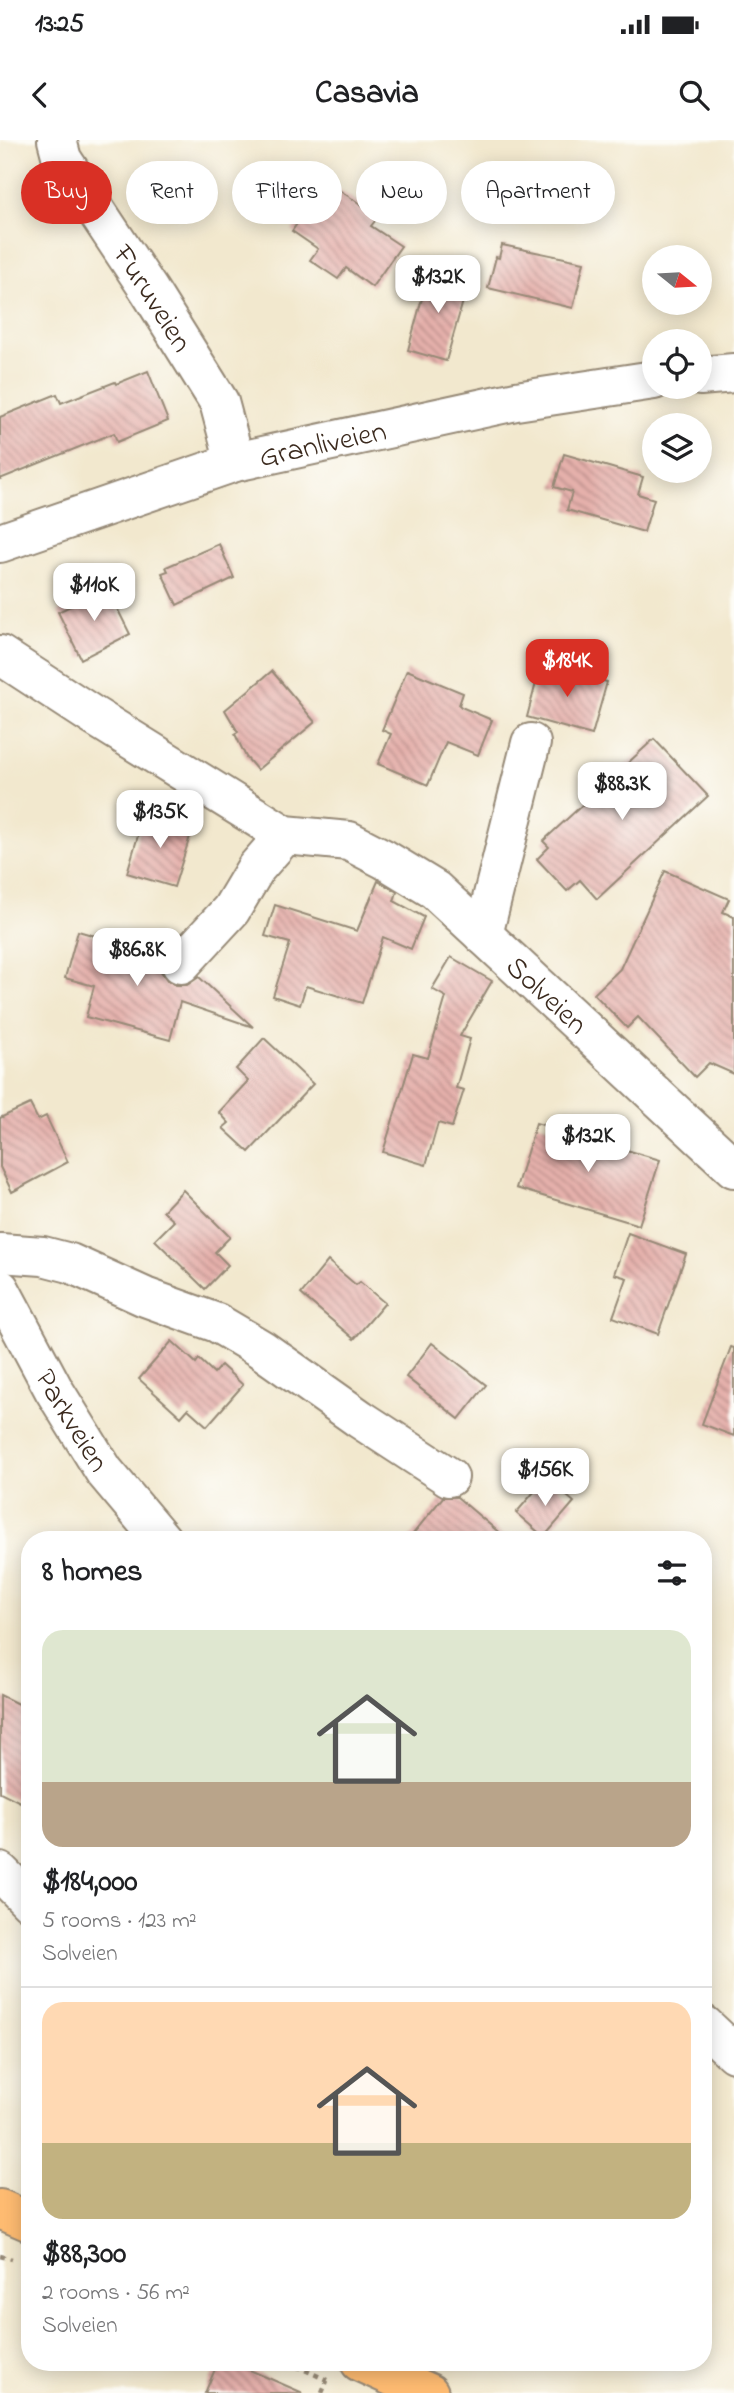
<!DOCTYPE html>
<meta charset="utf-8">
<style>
body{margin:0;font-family:"Indie Flower",sans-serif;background:#f2f2f2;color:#202124;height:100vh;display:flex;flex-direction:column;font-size:26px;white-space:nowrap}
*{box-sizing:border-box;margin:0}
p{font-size:23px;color:#757577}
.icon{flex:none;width:38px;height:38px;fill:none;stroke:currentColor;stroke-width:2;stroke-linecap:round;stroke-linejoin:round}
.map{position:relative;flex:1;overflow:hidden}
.panel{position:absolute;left:21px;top:1391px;width:691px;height:840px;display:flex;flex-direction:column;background:#fff;border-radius:28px;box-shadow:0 4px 18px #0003}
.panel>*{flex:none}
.banner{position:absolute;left:21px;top:21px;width:693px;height:63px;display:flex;gap:14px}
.needle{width:46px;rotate:108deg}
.buttons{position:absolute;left:642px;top:105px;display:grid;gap:14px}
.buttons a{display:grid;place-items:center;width:70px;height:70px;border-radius:50%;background:#fff;box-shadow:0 4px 18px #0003;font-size:35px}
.price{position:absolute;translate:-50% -60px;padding:0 16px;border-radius:14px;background:#fff;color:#222;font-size:23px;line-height:46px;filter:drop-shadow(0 2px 4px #0008)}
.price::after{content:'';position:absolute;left:50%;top:42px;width:21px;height:16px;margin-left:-10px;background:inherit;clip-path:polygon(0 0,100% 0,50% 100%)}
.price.on{background:#d93025;color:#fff}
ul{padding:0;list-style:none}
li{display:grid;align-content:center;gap:14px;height:371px;padding:0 21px}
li+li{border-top:2px solid #e0e0e0}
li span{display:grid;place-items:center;height:217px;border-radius:21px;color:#555}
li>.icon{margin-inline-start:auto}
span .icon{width:126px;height:126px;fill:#fffc;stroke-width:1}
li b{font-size:30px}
h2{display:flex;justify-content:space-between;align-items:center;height:84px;padding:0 21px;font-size:30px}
.tag{padding:0 24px;border-radius:32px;background:#fff;box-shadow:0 4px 18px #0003;font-size:24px;line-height:63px}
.tag.on{background:#d93025;color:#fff}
.status{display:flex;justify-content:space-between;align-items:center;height:49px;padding:0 35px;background:#fff;direction:ltr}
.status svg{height:19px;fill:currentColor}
header{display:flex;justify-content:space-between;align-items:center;height:91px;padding:0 21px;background:#fff;font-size:32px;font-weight:700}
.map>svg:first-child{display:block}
.building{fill:url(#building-back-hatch)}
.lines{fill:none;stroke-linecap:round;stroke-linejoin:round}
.minor-casing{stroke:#968976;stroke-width:42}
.major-casing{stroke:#968976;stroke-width:42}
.path{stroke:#968976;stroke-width:4.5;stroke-dasharray:5 5;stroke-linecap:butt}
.minor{stroke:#fff;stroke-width:38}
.major{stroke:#febb71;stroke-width:38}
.labels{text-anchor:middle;stroke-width:5;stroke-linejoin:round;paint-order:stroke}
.street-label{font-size:30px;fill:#3b2a1e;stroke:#fdfcf7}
</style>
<div class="status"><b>13:25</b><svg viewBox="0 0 49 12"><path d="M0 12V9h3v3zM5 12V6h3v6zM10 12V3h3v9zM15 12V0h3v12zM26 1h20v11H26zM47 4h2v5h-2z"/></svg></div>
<header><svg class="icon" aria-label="back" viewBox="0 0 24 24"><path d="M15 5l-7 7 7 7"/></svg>Casavia<svg class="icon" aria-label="search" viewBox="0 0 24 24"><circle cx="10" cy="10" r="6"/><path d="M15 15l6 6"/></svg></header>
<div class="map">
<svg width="734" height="2253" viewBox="0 0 734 2253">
<defs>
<pattern id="building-back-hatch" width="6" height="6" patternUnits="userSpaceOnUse" patternTransform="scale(1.75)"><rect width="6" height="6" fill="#e5b0ab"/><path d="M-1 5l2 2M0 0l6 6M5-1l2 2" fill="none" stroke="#bb8f8b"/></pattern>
</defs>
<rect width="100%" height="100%" fill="#fdfcf7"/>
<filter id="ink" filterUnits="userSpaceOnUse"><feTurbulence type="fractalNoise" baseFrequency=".0143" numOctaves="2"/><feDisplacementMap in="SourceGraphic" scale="14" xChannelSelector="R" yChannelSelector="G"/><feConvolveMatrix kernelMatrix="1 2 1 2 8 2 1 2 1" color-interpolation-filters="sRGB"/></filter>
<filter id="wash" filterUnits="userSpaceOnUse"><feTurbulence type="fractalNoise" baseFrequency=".00686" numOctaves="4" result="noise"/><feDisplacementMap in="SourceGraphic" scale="28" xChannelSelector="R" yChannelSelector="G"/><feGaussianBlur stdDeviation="1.57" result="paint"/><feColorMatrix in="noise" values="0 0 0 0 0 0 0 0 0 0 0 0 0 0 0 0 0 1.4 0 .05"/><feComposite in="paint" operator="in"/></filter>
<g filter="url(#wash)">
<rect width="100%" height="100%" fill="#f2e8ce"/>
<g id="blocks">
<g class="building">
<polygon points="328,43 379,76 371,86 401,106 372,147 346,128 338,139 310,120 318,109 292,91 320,50 322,52"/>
<polygon points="502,105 584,122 573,168 488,148 496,117 499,118"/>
<polygon points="430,129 469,140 446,221 408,210"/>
<polygon points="148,231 168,281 117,302 114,293 0,339 0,277 57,254 61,263 115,242 116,244"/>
<polygon points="564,314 643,337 638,354 654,359 644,392 567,370 572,352 554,347"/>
<polygon points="219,404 234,438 177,465 162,433 168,431 166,427"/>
<polygon points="107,448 130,494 81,519 58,472"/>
<polygon points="541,524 607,542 592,595 527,577"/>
<polygon points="407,530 463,553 459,565 461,567 492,580 478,615 446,602 428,645 378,624 391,594 382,590"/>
<polygon points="272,531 315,582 257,630 246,617 235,594 238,592 225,570"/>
<polygon points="654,599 708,656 597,759 580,740 567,751 537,719 549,707 543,701"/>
<polygon points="145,672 193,687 174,747 127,733"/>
<polygon points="665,731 729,759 723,772 734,777 734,934 709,923 695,937 638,877 627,888 594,854 620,829"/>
<polygon points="378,741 397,752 394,761 424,777 411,809 383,797 362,863 306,846 300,865 273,856 290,803 265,796 275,765 357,791"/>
<polygon points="78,791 162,815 160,830 167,840 176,845 187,845 199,837 253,887 180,862 170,900 86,877 94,846 65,838"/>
<polygon points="451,817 492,841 460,896 470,899 456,948 464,950 452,987 438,983 426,1025 383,1012 413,914 428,918 446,857 432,849"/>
<polygon points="264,898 313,944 249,1012 223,988 229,983 219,972 248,941 236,929"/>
<polygon points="30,964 38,980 46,976 68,1022 12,1052 0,1027 0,978"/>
<polygon points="536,983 660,1020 639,1085 516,1048"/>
<polygon points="183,1050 230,1097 215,1112 228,1125 205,1149 155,1100 174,1081 163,1071"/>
<polygon points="628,1093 686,1114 658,1194 613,1177 627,1138 614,1134"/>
<polygon points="328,1121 356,1145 360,1142 385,1163 354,1199 301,1154"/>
<polygon points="172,1201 196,1223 199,1219 214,1233 221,1225 243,1245 207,1286 188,1269 181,1277 139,1239"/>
<polygon points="432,1203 486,1245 459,1279 406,1237"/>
<polygon points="731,1207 734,1208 734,1296 702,1284"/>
<polygon points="546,1338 574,1362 544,1397 516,1373"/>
<polygon points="443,1357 457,1357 508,1400 408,1400"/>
<polygon points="0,1555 30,1570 30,1667 0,1652"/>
<polygon points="218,2222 231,2222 303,2253 205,2253"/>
</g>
</g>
</g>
<g filter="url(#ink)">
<use href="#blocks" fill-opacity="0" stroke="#968976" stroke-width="2"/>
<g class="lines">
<g class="minor-casing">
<g id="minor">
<path id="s1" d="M57 0 62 19 149 150 219 262 235 322"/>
<polyline points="700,236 734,233"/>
<path id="s2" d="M0 403 235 322 516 261 654 240"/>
<path id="s3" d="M0 515 92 575 285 695 349 701 384 719 435 750 734 1028"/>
<polyline points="483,795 531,603"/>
<polyline points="181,824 231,770 256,728 285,695"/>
<polyline points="0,1113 43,1116 70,1123 145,1157 217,1183 261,1209 360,1279 449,1337"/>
<path id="s4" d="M0 1149 54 1250 104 1331 162 1400"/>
<polyline points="0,1732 30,1762"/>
<polyline points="704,1885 734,1913"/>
</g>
</g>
<g class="major-casing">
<g id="major">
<polyline points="0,2069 30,2082"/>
<polyline points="360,2222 429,2253"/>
</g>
</g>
<g class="path">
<polyline points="0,2116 12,2119"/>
<polyline points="287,2222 327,2240"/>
<polyline points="322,2253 327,2241"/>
</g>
<use href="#minor" class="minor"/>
<use href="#major" class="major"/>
</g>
</g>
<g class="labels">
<g class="street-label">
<text dy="10" stroke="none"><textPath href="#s1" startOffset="186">Furuveien</textPath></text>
<text dy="10" stroke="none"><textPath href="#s2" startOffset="338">Granliveien</textPath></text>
<text dy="10" stroke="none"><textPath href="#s3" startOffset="654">Solveien</textPath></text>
<text dy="10" stroke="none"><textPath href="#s4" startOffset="150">Parkveien</textPath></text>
</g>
</g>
</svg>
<div class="buttons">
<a><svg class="needle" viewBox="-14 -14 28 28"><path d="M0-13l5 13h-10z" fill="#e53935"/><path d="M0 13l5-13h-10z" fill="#757577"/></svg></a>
<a><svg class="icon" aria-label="locate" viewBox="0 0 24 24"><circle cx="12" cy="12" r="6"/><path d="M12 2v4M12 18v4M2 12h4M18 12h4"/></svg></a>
<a><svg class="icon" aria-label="layers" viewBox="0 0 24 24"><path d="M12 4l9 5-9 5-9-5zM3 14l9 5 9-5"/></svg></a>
</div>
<b class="price" style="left:438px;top:175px">$132K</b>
<b class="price" style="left:94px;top:483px">$110K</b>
<b class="price on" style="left:567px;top:559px">$184K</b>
<b class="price" style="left:622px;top:682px">$88.3K</b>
<b class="price" style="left:160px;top:710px">$135K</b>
<b class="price" style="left:137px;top:848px">$86.8K</b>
<b class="price" style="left:588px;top:1034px">$132K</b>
<b class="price" style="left:545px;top:1368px">$156K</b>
<div class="banner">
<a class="tag on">Buy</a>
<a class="tag">Rent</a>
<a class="tag">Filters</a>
<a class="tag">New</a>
<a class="tag">Apartment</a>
</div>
<section class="panel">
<h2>8 homes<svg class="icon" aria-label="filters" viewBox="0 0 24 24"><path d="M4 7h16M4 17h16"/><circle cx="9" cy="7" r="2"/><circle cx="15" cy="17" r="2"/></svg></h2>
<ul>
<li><span style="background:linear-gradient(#dfe7d0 70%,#b9a48a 0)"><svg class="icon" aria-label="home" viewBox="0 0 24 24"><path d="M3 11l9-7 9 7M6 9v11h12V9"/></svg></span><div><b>$184,000</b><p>5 rooms · 123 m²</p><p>Solveien</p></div></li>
<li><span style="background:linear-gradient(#ffd9b3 65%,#c2b280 0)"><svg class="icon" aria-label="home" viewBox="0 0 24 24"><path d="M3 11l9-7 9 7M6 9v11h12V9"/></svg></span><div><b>$88,300</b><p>2 rooms · 56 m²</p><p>Solveien</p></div></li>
</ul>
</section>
</div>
